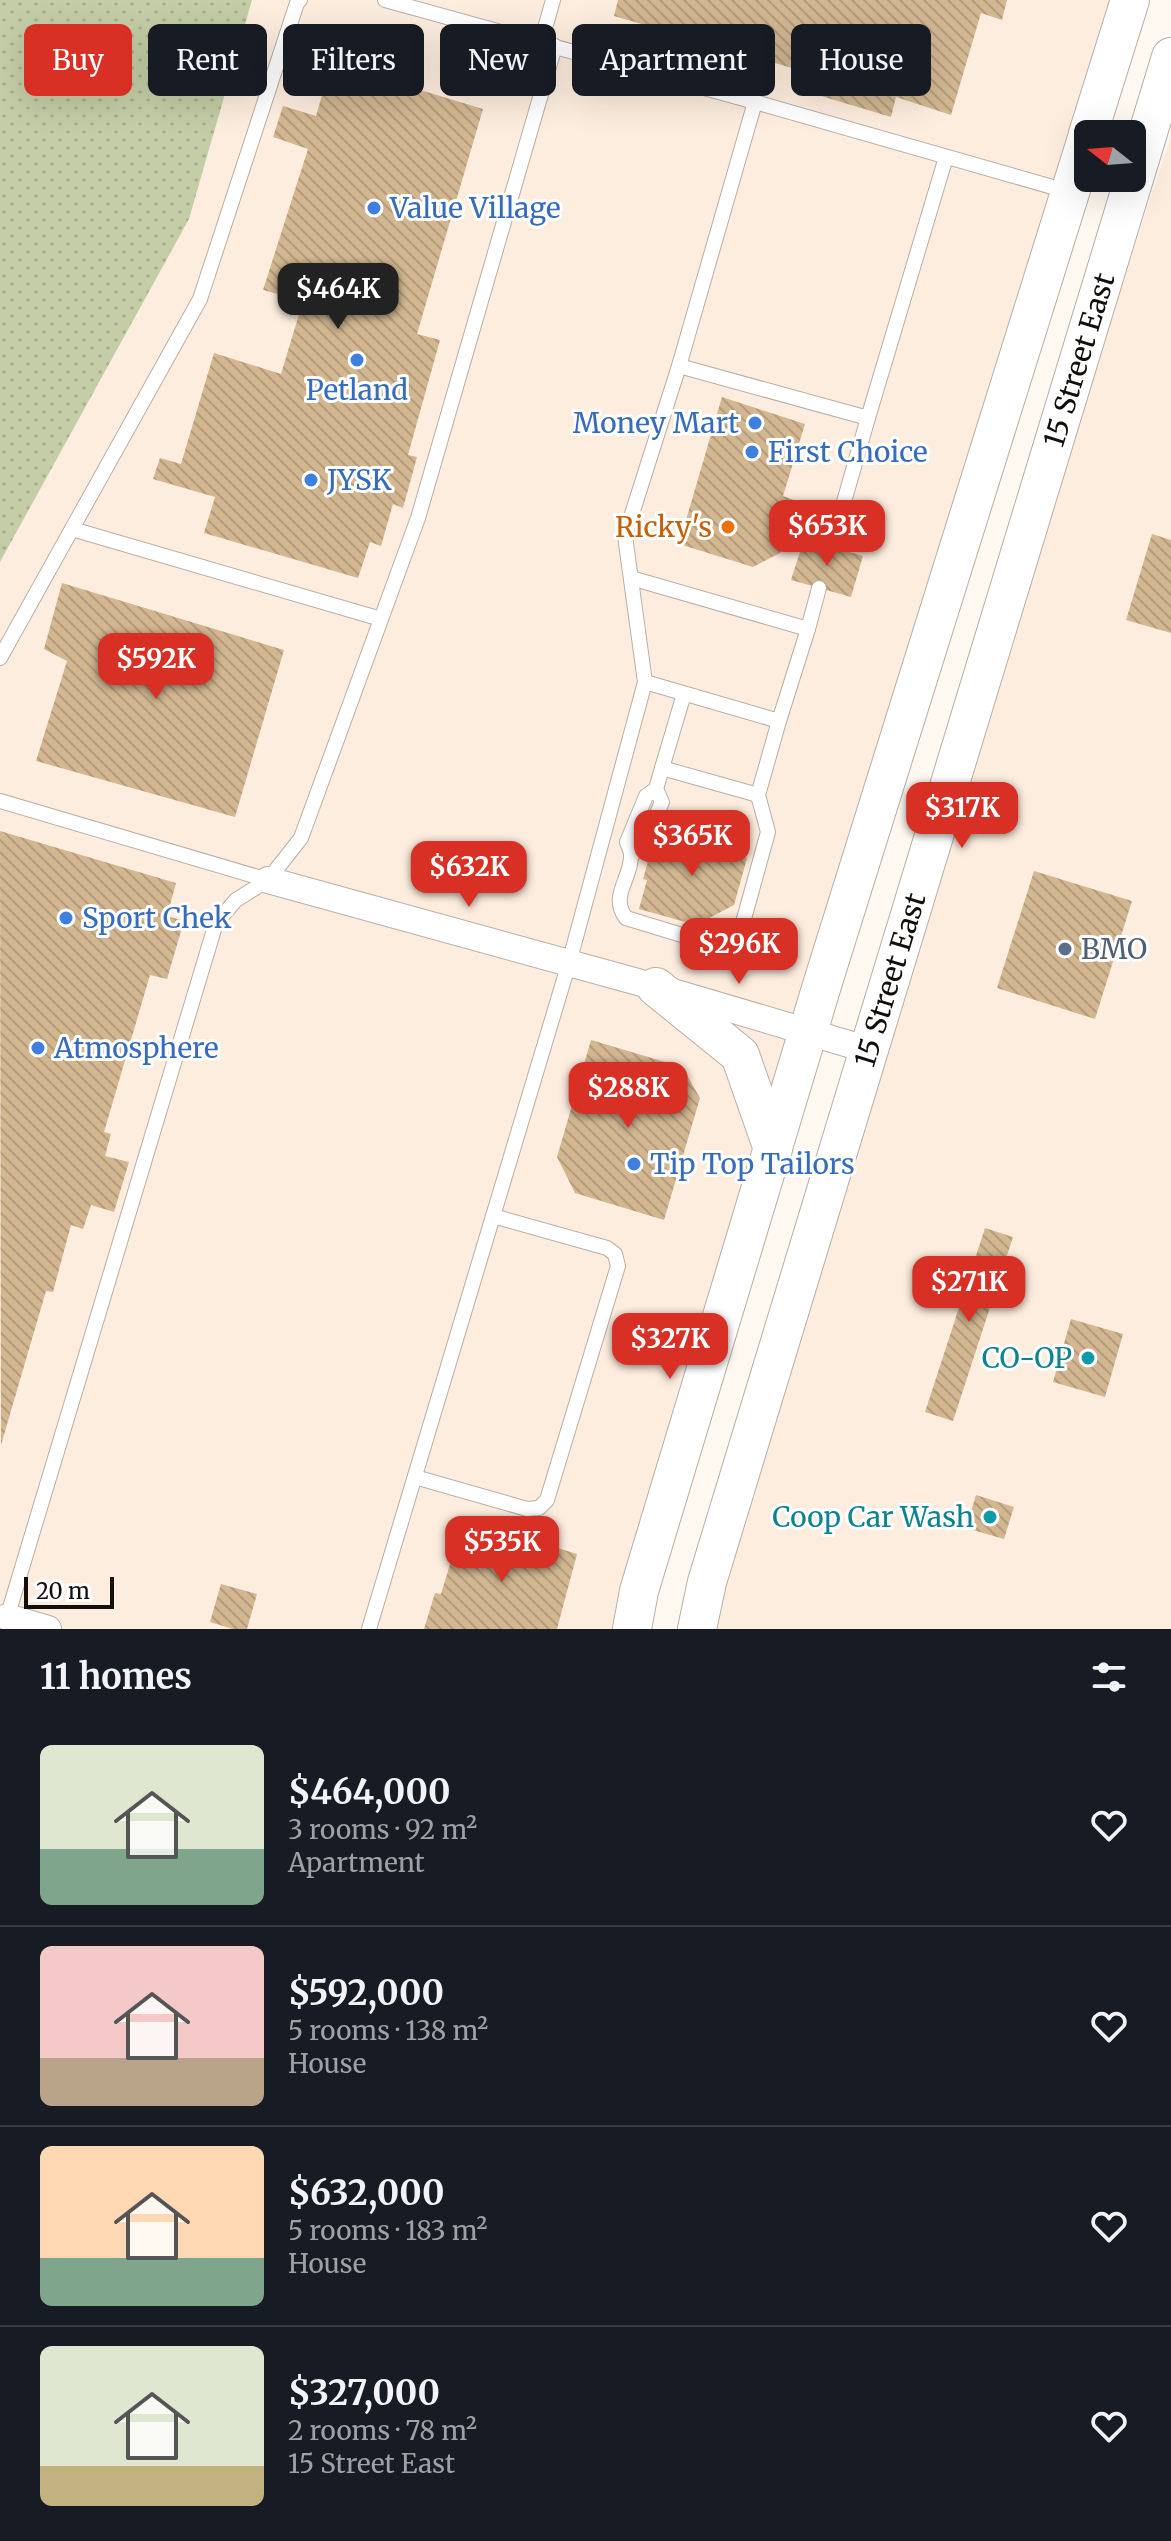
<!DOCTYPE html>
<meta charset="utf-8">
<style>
body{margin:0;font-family:Merriweather,serif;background:#20242c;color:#f1f3f6;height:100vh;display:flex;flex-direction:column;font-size:30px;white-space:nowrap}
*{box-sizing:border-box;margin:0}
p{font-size:26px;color:#9ea1a6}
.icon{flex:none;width:44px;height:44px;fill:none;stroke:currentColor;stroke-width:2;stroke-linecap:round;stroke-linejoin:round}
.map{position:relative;height:1629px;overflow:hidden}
.drawer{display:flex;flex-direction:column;background:#171b24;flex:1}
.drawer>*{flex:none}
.top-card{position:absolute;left:24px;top:24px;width:1124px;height:72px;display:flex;gap:16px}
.needle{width:52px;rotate:287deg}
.tools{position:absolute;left:1074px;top:120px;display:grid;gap:16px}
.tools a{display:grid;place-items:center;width:72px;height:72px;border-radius:12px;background:#171b24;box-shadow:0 8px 32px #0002;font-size:40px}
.scale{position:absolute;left:24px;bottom:20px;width:90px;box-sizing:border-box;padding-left:8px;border:4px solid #120f0c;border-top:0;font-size:22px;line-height:28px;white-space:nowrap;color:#120f0c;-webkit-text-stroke:6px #fff;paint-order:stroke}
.price{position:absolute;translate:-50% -68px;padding:0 18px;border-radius:16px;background:#d93025;color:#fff;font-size:26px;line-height:52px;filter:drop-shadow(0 2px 4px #0008)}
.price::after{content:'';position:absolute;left:50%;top:48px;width:24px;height:18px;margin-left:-12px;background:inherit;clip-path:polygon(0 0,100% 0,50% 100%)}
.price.selected{background:#222;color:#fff}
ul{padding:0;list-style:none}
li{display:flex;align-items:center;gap:24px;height:200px;padding:0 40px}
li+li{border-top:2px solid #363941}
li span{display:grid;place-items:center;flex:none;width:224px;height:160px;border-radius:12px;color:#555}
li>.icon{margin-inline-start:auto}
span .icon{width:96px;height:96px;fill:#fffc;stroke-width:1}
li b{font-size:34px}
h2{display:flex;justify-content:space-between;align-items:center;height:96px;padding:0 40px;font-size:34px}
.chip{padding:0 28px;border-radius:12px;background:#171b24;box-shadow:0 8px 32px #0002;font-size:28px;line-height:72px}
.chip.selected{background:#d93025;color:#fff}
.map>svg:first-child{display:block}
.built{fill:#fdedde}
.grass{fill:url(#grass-dots)}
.building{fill:url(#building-back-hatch)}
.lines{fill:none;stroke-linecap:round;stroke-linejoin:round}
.service-casing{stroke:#b7afa6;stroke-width:16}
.minor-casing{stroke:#b7afa6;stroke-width:28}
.secondary-casing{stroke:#b7afa6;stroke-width:40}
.service{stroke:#fff;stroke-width:14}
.minor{stroke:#fff;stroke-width:26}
.secondary{stroke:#fff;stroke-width:38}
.shop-dot{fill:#3f7fe0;stroke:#fff;stroke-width:3}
.food-dot{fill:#e8710a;stroke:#fff;stroke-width:3}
.service-dot{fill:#5c6f8a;stroke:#fff;stroke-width:3}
.culture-dot{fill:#0f9aa8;stroke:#fff;stroke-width:3}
.labels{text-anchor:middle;stroke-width:6;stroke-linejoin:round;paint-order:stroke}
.shop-label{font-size:28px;fill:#366cbe;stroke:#fff;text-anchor:start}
.street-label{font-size:28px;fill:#120f0c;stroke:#fff}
.food-label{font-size:28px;fill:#c56008;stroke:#fff;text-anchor:end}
.service-label{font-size:28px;fill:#4e5e75;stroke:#fff;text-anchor:start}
.culture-label{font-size:28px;fill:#0d838f;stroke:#fff;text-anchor:end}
</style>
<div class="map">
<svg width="1171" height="1629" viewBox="0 0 1171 1629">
<defs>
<pattern id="grass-dots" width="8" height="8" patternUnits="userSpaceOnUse" patternTransform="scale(2)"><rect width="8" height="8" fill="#c4cda6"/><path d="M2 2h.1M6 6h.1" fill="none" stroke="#a7af8e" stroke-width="1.8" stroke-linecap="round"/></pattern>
<pattern id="building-back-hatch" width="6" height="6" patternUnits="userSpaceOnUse" patternTransform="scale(2)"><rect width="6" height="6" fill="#d2b791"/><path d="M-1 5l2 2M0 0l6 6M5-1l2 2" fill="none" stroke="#b39c7c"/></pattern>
</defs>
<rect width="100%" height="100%" fill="#fff8f0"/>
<g class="built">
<polygon points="252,0 1130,0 632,1629 0,1629 0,562 189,219"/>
<polygon points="1171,137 1171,1629 697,1629 869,1050"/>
</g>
<polygon class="grass" points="0,0 252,0 189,219 0,562"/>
<g class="building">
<polygon points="618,0 1007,0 1002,20 981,13 951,115 896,97 891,117 821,96 826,78 614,16"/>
<polygon points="331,63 483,109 417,334 440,340 408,455 417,457 403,508 393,504 381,546 370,542 358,578 204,533 215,497 153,479 160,458 181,464 214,353 281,374 303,301 263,290 308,149 273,137 283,106 316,116"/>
<polygon points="722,397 805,424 783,496 794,500 780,553 753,567 679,544"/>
<polygon points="1152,534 1171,540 1171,633 1126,620"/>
<polygon points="804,539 863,556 851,597 791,580"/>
<polygon points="62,583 284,650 235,817 36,761 67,661 44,649"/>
<polygon points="677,826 724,839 721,850 747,858 734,905 696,925 639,909 647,880 643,879 652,847 669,853"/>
<polygon points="0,831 176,883 167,916 184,921 167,979 150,975 104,1132 111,1134 105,1156 129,1162 114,1212 91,1205 83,1229 71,1225 53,1292 46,1291 1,1445"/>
<polygon points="1034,871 1132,901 1095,1019 997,988"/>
<polygon points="591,1040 682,1067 700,1098 664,1220 575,1193 557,1157"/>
<polygon points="985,1228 1013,1237 953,1421 925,1412"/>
<polygon points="1071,1319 1123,1334 1105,1397 1053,1382"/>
<polygon points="976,1495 1014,1507 1004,1539 966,1528"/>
<polygon points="484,1525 577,1554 557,1629 424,1629 435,1593 441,1594 457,1541"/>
<polygon points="221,1584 257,1594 247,1629 233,1629 210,1622"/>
</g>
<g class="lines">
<g class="service-casing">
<g id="service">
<polyline points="541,42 553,0"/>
<polyline points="755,102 1070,192"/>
<polyline points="679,366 868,418 946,157"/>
<polyline points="72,529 381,619"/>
<polyline points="831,547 868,418"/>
<polyline points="631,578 808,629 779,721 645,682"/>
<polyline points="808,629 819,588"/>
<polyline points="0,658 200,299 297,3 300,0"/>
<polyline points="684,694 662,768 758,795 779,721"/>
<path d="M662 768 656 789 646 796 627 842C628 846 631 850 631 855 632 878 609 896 626 918L708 943C724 946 733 938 742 926L768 832 758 795"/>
<polyline points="0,801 268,880"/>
<polyline points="631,855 642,848 662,802 656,789"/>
<polyline points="415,1477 527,1509 539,1508 547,1500 618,1266 615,1254 607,1248 493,1216"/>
<polyline points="6,1621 216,923 236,900 268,880 301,838 418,518 555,46"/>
<polyline points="369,1629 569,963 645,682 625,536 679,366 755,102 385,0"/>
</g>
</g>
<g class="minor-casing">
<g id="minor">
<polyline points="268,880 656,987 869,1050"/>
<polyline points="7,1617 48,1629"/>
</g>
</g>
<g class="secondary-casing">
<g id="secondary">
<polyline points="1088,134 1130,0"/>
<polyline points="656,987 740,1055 773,1149"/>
<polyline points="632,1629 639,1591 823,982 1088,135"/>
<polyline points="697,1629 707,1582 1171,57"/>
</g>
</g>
<use href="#service" class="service"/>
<use href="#minor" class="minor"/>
<use href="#secondary" class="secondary"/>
</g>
<g class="shop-dot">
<circle cx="374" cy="208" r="8"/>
<circle cx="357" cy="360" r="8"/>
<circle cx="755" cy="423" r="8"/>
<circle cx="752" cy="452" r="8"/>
<circle cx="311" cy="480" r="8"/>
<circle cx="66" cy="918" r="8"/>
<circle cx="38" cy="1048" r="8"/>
<circle cx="634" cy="1164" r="8"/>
</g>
<circle class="food-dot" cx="728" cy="527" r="8"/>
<circle class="service-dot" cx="1065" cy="949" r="8"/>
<g class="culture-dot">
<circle cx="1088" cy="1358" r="8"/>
<circle cx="990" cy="1517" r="8"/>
</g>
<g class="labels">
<g class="shop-label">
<text x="390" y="218">Value Village</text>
<text x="357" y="400" text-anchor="middle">Petland</text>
<text x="739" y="433" text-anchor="end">Money Mart</text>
<text x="768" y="462">First Choice</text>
<text x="327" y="490">JYSK</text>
<text x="82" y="928">Sport Chek</text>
<text x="54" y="1058">Atmosphere</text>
<text x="650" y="1174">Tip Top Tailors</text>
</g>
<g class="street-label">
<text transform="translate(1079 360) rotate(-73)" y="10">15 Street East</text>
<text transform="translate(890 980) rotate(-73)" y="10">15 Street East</text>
</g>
<g class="food-label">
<text x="712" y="537">Ricky's</text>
</g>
<g class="service-label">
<text x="1081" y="959">BMO</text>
</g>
<g class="culture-label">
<text x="1072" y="1368">CO-OP</text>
<text x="974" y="1527">Coop Car Wash</text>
</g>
</g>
</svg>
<div class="tools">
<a><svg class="needle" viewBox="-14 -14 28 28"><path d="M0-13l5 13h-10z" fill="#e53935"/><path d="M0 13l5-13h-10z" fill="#9ea1a6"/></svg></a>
</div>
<div class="scale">20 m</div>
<b class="price selected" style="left:338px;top:331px">$464K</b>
<b class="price" style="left:827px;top:568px">$653K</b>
<b class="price" style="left:156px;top:701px">$592K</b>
<b class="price" style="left:962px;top:850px">$317K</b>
<b class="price" style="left:692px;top:878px">$365K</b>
<b class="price" style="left:469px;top:909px">$632K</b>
<b class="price" style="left:739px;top:986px">$296K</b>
<b class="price" style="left:628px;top:1130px">$288K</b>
<b class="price" style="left:969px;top:1324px">$271K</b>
<b class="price" style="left:670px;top:1381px">$327K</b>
<b class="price" style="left:502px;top:1584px">$535K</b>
<div class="top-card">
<a class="chip selected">Buy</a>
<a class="chip">Rent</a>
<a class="chip">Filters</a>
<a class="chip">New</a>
<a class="chip">Apartment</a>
<a class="chip">House</a>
</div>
</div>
<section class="drawer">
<h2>11 homes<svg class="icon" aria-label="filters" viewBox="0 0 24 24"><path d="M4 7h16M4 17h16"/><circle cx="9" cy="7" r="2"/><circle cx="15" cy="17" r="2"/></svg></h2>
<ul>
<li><span style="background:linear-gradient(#dfe7d0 65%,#7fa58c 0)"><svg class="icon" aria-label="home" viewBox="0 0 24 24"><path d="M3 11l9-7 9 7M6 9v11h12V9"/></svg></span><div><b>$464,000</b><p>3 rooms · 92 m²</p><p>Apartment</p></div><svg class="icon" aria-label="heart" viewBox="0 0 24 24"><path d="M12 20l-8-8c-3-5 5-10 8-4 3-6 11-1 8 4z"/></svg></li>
<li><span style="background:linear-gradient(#f6c9c9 70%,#b9a48a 0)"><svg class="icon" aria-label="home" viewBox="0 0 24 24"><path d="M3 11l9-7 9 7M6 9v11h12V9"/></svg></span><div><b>$592,000</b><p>5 rooms · 138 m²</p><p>House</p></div><svg class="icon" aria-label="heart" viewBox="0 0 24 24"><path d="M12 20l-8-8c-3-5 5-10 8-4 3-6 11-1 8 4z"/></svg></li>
<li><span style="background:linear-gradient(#ffd9b3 70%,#7fa58c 0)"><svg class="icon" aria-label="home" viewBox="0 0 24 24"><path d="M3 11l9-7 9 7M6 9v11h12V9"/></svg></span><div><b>$632,000</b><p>5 rooms · 183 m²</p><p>House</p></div><svg class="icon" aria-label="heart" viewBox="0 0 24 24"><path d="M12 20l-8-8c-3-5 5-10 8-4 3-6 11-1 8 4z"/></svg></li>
<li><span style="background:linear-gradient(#dfe7d0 75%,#c2b280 0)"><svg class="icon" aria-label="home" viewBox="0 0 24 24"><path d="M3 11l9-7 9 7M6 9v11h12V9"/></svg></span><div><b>$327,000</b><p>2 rooms · 78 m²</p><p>15 Street East</p></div><svg class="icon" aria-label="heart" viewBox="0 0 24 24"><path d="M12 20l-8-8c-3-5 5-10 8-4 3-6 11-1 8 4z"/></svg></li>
</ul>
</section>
